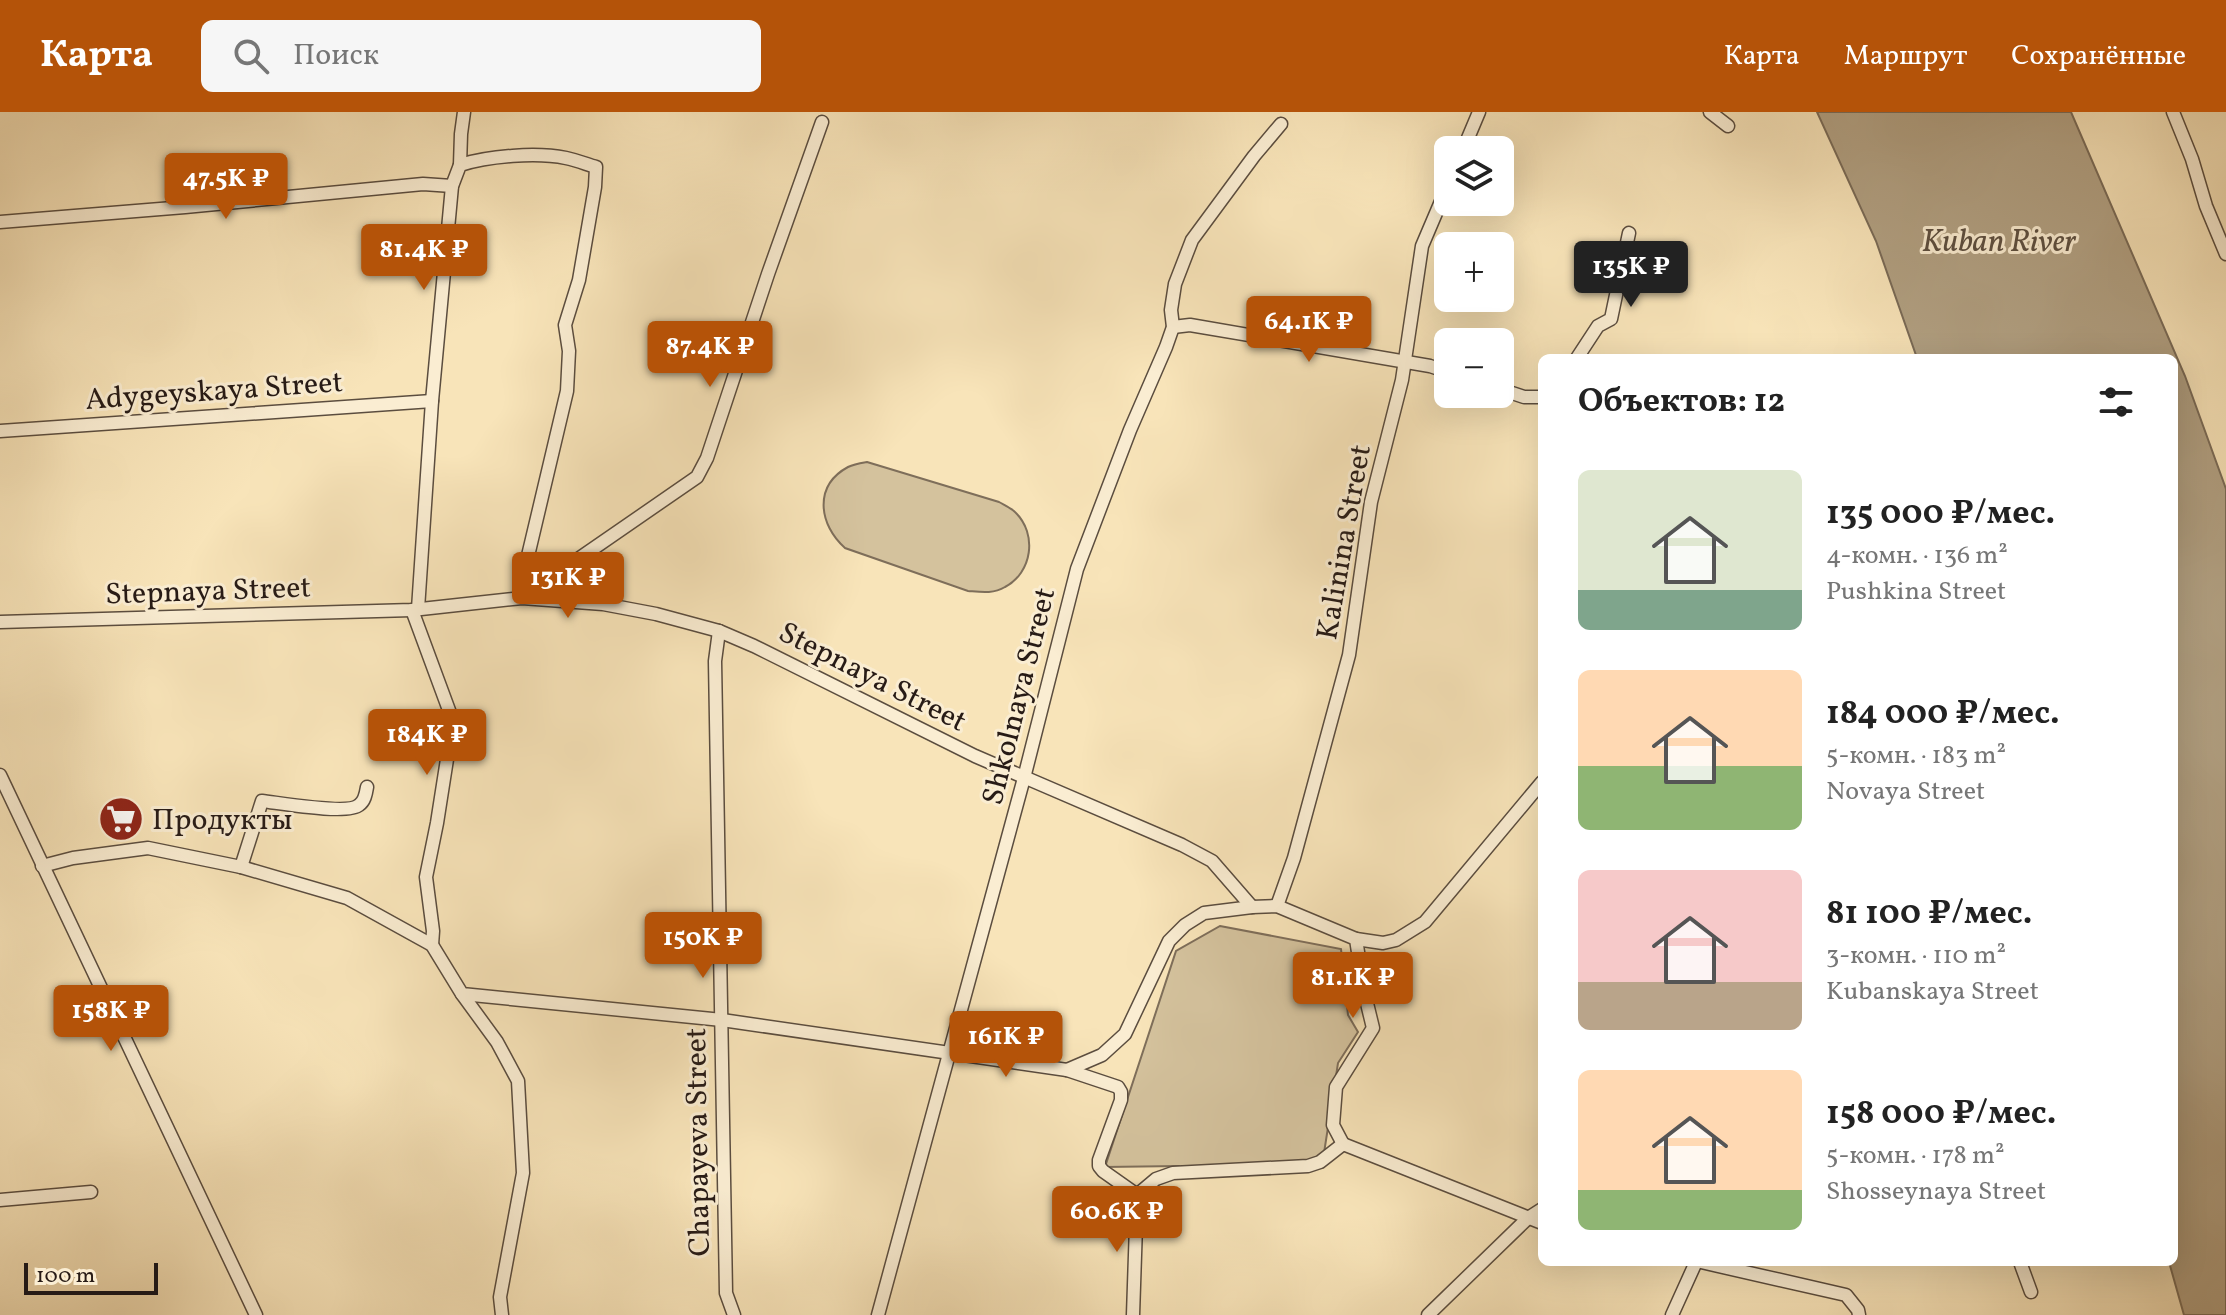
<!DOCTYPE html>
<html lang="ru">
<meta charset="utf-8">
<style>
body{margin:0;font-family:Vollkorn,serif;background:#f6f6f6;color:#222;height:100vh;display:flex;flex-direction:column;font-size:30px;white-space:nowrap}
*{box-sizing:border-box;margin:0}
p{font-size:26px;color:#767676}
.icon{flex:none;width:44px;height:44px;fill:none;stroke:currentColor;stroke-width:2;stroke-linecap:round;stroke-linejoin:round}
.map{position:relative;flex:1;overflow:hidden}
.drawer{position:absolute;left:1538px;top:242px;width:640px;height:912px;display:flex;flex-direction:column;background:#fff;border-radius:12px;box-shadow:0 8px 32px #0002}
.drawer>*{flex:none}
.controls{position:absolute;left:1434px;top:24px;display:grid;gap:16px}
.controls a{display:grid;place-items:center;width:80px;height:80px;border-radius:12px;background:#fff;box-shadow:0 8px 32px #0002;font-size:40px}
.scale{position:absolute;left:24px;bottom:20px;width:134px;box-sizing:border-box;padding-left:8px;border:4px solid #271b16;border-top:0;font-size:22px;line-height:28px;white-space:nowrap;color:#271b16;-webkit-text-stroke:6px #faedd2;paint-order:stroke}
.price{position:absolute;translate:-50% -68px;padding:0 18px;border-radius:8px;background:#b45309;color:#fff;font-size:26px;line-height:52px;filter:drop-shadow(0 2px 4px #0008)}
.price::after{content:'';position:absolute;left:50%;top:48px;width:24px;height:18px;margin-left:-12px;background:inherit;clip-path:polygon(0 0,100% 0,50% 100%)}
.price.selected{background:#222;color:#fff}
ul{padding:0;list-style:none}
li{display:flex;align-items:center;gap:24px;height:200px;padding:0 40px}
li span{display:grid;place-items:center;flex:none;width:224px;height:160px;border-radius:12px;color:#555}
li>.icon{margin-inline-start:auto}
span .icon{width:96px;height:96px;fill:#fffc;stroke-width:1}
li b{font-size:34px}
h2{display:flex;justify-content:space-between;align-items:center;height:96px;padding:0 40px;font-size:34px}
header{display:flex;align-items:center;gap:48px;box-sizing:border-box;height:112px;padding:0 40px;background:#b45309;color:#fff}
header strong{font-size:38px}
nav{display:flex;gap:44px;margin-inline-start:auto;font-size:28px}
.search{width:560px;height:72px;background:#f6f6f6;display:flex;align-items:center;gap:20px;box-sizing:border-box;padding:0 28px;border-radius:12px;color:#767676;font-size:30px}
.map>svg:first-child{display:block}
.green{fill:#d4c29d;stroke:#7e6e5a;stroke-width:2}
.water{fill:#b1a082;stroke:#7a6b57;stroke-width:2}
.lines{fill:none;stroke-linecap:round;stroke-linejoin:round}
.minor-casing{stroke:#5b4d3f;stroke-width:15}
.minor{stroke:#faedd2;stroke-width:12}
.labels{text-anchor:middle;stroke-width:6;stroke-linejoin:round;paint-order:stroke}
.street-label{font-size:30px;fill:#271b16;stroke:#faedd2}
.poi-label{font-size:30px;fill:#271b16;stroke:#faedd2;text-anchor:start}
.water-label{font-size:32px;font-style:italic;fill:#5e5041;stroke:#faedd2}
</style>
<header>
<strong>Карта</strong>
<div class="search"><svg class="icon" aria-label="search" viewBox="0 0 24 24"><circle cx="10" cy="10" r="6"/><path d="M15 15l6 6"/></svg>Поиск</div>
<nav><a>Карта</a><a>Маршрут</a><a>Сохранённые</a></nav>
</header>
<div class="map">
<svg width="2226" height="1203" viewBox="0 0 2226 1203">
<rect width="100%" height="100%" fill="#f8e4b9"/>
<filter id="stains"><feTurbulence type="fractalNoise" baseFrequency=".0025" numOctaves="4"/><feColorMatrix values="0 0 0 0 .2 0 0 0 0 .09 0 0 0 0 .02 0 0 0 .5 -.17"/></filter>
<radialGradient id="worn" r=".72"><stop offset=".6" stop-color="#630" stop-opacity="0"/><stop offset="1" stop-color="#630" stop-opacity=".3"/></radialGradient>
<g class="green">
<path d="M867 350 999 390C1004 393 1011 396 1015 400 1038 422 1032 461 1005 475 993 482 981 480 968 479L845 436C819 413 813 374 848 355 854 352 861 351 867 350Z"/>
<polygon points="1220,814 1341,837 1348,903 1358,920 1338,951 1324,1041 1316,1052 1181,1057 1179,1054 1105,1055 1176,839"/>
</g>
<polygon class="water" points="1817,0 2071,0 2185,264 2226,377 2226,1203 2184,1203 2169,1150 2174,1150 2174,246 1917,246 1876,129"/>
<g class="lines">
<g class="minor-casing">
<g id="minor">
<polyline points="1710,0 1728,14"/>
<polyline points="2173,0 2192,47 2206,94 2226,142"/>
<polyline points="1463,38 1479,0"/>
<polyline points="460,53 461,22 464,0"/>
<polyline points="0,110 185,95 423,72 452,74"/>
<polyline points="1173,215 1190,213 1430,254 1448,260"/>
<polyline points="1577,246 1598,214 1611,207 1629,121"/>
<polyline points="1500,277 1524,285 1542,285"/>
<polyline points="0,319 432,289"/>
<polyline points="529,481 697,365 707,346 768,162 822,10"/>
<path d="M418 497 432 289 452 74 460 53C489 44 536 40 566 46 576 48 586 52 596 55L595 75 579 168 565 213 569 239 567 279 527 448 535 477"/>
<polyline points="412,498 453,609 437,711 426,765 433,819 432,833"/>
<polyline points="0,510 412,498 522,486 603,492 656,502 719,519 754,534 975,644 1182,733 1212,749 1252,795"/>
<polyline points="719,519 715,549 726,1181 734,1203"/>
<polyline points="0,663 256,1203"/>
<polyline points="42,754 73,746 148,736 241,755 347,786 432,833 462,882 722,908 1067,958 1118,975 1121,980 1121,988 1099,1048 1099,1054 1103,1059 1137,1083"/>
<path d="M241 755 262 689C280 691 348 703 359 693 365 689 366 681 367 675"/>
<polyline points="1277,794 1294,746 1349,543 1371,390 1402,268 1422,134 1448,73"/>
<polyline points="1356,827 1383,831 1396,828 1425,810 1542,670"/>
<polyline points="462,882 497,930 518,969 523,1061 500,1185 502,1203"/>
<polyline points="1067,958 1102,943 1125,922 1169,829 1185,813 1204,801 1252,795 1277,794 1356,827 1364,879 1373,916 1336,975 1333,1013 1343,1032"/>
<polyline points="1137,1083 1156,1067 1173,1061 1308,1054 1320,1050 1343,1032 1542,1111"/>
<polyline points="0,1088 91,1080"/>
<polyline points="1701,1150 1846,1183 1858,1198 1859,1203"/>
<polyline points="2020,1150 2031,1180"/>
<polyline points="878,1203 1024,666 1077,457 1130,318 1166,235 1173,215 1171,198 1175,172 1192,128 1254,44 1281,12"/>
<polyline points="1133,1203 1137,1083"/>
<polyline points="1428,1203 1528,1106 1542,1097"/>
<polyline points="1672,1203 1696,1150"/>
</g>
</g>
<use href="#minor" class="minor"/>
</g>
<defs>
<g id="supermarket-disc" transform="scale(2.3)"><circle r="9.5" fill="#8f2418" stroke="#faedd2"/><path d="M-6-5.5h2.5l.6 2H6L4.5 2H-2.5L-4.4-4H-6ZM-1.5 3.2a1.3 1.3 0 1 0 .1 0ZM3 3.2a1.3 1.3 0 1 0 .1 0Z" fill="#fff"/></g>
</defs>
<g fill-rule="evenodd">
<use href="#supermarket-disc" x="121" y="707"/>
</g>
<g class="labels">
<g class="street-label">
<text transform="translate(214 278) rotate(-4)" y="10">Adygeyskaya Street</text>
<text transform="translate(1343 430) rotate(-80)" y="10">Kalinina Street</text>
<text transform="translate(208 478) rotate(-2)" y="10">Stepnaya Street</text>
<text transform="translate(873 564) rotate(27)" y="10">Stepnaya Street</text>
<text transform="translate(1018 584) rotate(-76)" y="10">Shkolnaya Street</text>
<text transform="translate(697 1030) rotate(-91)" y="10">Chapayeva Street</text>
</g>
<g class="poi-label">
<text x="152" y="717">Продукты</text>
</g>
<g class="water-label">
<text x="1999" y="139">Kuban River</text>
</g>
</g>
<rect width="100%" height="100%" filter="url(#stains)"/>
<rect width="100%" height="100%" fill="url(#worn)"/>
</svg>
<div class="controls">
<a><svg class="icon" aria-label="layers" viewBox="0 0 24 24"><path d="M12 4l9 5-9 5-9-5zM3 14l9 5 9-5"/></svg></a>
<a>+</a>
<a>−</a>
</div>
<div class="scale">100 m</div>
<b class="price" style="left:226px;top:109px">47.5K ₽</b>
<b class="price" style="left:424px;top:180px">81.4K ₽</b>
<b class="price selected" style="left:1631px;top:197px">135K ₽</b>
<b class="price" style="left:1309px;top:252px">64.1K ₽</b>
<b class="price" style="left:710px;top:277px">87.4K ₽</b>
<b class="price" style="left:568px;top:508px">131K ₽</b>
<b class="price" style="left:427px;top:665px">184K ₽</b>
<b class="price" style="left:703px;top:868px">150K ₽</b>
<b class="price" style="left:1353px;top:908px">81.1K ₽</b>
<b class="price" style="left:111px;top:941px">158K ₽</b>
<b class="price" style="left:1006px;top:967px">161K ₽</b>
<b class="price" style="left:1117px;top:1142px">60.6K ₽</b>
<section class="drawer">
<h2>Объектов: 12<svg class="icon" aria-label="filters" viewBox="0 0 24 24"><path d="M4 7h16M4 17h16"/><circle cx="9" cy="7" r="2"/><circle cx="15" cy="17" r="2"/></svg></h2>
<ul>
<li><span style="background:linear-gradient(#dfe7d0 75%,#7fa58c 0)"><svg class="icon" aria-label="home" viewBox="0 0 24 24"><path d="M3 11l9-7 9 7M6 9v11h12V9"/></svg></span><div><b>135 000 ₽/мес.</b><p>4-комн. · 136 m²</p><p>Pushkina Street</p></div></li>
<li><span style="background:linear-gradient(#ffd9b3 60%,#8fb573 0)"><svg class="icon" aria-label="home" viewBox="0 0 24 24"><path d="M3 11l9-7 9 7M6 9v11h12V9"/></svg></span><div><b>184 000 ₽/мес.</b><p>5-комн. · 183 m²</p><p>Novaya Street</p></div></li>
<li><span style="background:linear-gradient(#f6c9c9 70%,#b9a48a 0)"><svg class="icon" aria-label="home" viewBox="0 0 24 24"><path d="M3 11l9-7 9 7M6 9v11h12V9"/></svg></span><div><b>81 100 ₽/мес.</b><p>3-комн. · 110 m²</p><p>Kubanskaya Street</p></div></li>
<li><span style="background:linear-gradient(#ffd9b3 75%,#8fb573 0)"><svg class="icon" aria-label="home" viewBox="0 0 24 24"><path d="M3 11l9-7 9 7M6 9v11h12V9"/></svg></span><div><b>158 000 ₽/мес.</b><p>5-комн. · 178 m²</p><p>Shosseynaya Street</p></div></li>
</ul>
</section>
</div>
